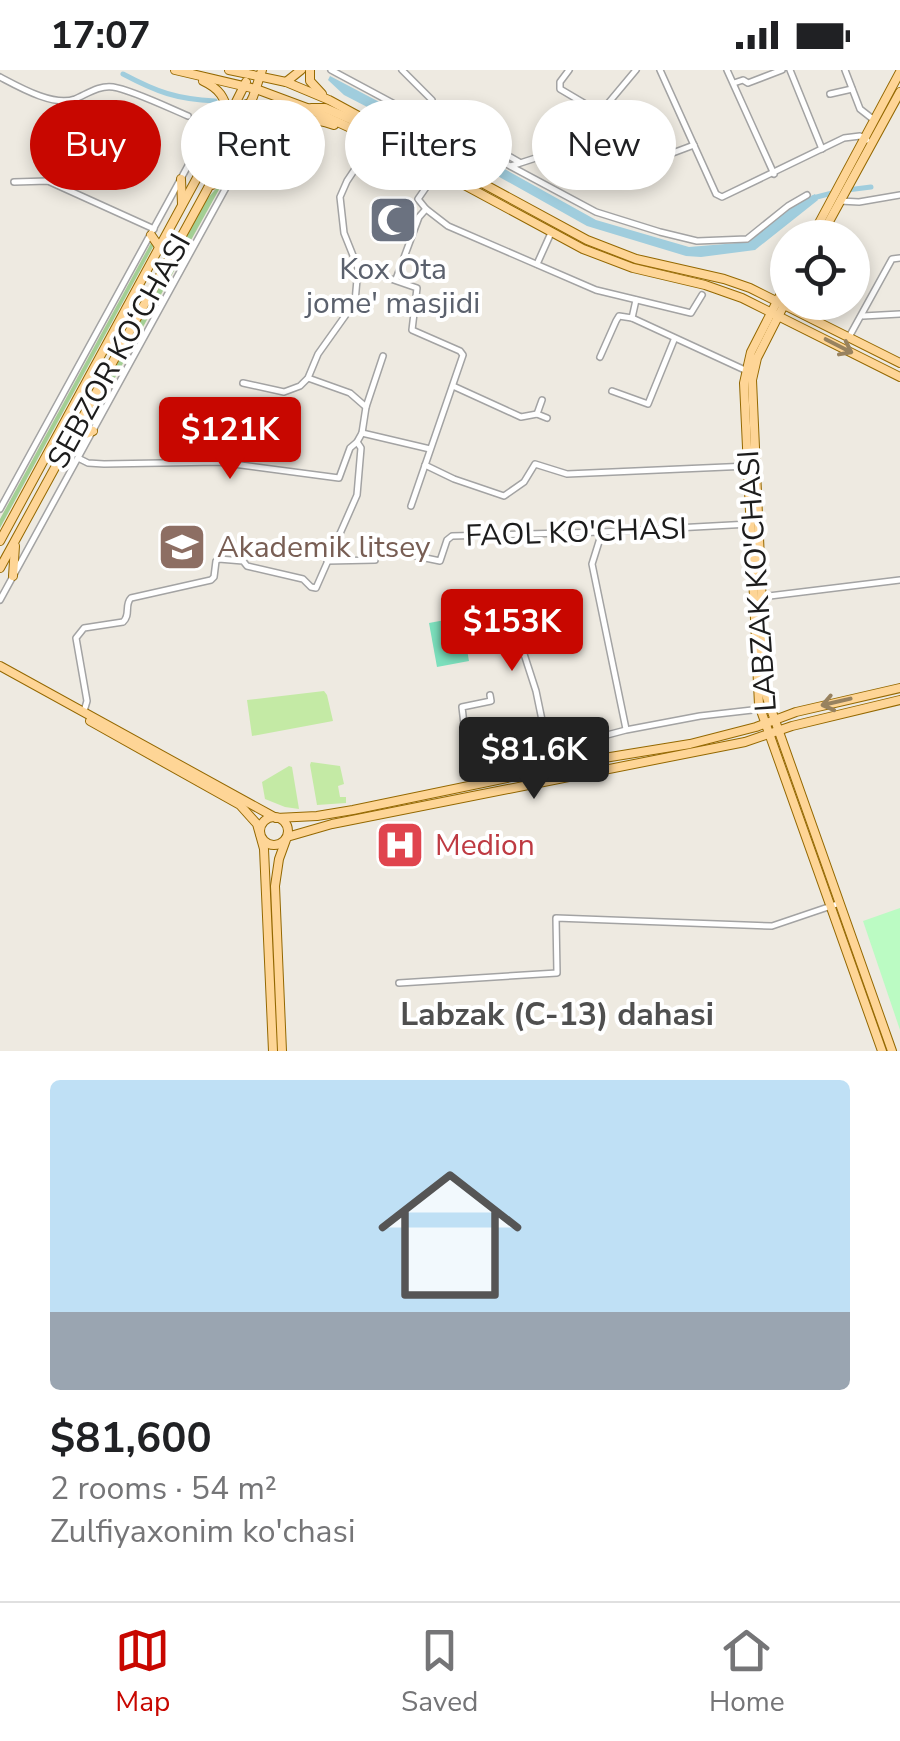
<!DOCTYPE html>
<meta charset="utf-8">
<style>
body{margin:0;font-family:"Nunito Sans",sans-serif;background:#f6f6f6;color:#202124;height:100vh;display:flex;flex-direction:column;font-size:38px;white-space:nowrap}
*{box-sizing:border-box;margin:0}
p{font-size:32px;color:#757577}
.icon{flex:none;width:55px;height:55px;fill:none;stroke:currentColor;stroke-width:2;stroke-linecap:round;stroke-linejoin:round}
.map{position:relative;height:981px;overflow:hidden}
.drawer{display:flex;flex-direction:column;background:#fff;flex:1}
.drawer>*{flex:none}
.banner{position:absolute;left:30px;top:30px;width:840px;height:90px;display:flex;gap:20px}
.buttons{position:absolute;left:770px;top:150px;display:grid;gap:20px}
.buttons a{display:grid;place-items:center;width:100px;height:100px;border-radius:50%;background:#fff;box-shadow:0 5px 15px #0003;font-size:50px}
.price{position:absolute;translate:-50% -85px;padding:0 22px;border-radius:10px;background:#c80700;color:#fff;font-size:32px;line-height:65px;filter:drop-shadow(0 2px 5px #0008)}
.price::after{content:'';position:absolute;left:50%;top:60px;width:30px;height:22px;margin-left:-15px;background:inherit;clip-path:polygon(0 0,100% 0,50% 100%)}
.price.current{background:#222;color:#fff}
ul{padding:0;list-style:none}
li{display:grid;align-content:center;gap:20px;height:530px;padding:0 50px}
li span{display:grid;place-items:center;height:310px;border-radius:10px;color:#555}
li>.icon{margin-inline-start:auto}
span .icon{width:180px;height:180px;fill:#fffc;stroke-width:1}
li b{font-size:42px}
.pill{padding:0 35px;border-radius:45px;background:#fff;box-shadow:0 5px 15px #0003;font-size:35px;line-height:90px}
.pill.current{background:#c80700;color:#fff}
.status{display:flex;justify-content:space-between;align-items:center;height:70px;padding:0 50px;background:#fff;direction:ltr}
.status svg{height:28px;fill:currentColor}
.menu{display:flex;justify-content:space-around;align-items:center;height:140px;border-top:2px solid #e0e0e0;background:#fff;font-size:28px;color:#757577}
.menu a{display:grid;justify-items:center;gap:5px}
.menu .current{color:#c80700}
.map>svg:first-child{display:block}
.grass{fill:#c4eaa5}
.forest{fill:#a3cf94}
.park{fill:#bbfbc3}
.pitch{fill:#7ce0bd}
.water{fill:#a0cddd}
.lines{fill:none;stroke-linecap:round;stroke-linejoin:round}
.canal{stroke:#a0cddd;stroke-width:5}
.minor-casing{stroke:#a3a3a3;stroke-width:8}
.major-casing{stroke:#946800;stroke-width:10}
.minor{stroke:#fff;stroke-width:5}
.major{stroke:#fed596;stroke-width:8}
.oneway{stroke:#98825f}
.labels{text-anchor:middle;stroke-width:8;stroke-linejoin:round;paint-order:stroke}
.worship-label{font-size:30px;fill:#5b616d;stroke:#fff}
.street-label{font-size:30px;fill:#1c1c1c;stroke:#fff}
.education-label{font-size:30px;fill:#785e54;stroke:#fff;text-anchor:start}
.health-label{font-size:30px;fill:#be3a42;stroke:#fff;text-anchor:start}
.neighbourhood-label{font-size:32px;font-weight:bold;fill:#4f4f4f;stroke:#fff}
</style>
<div class="status"><b>17:07</b><svg viewBox="0 0 49 12"><path d="M0 12V9h3v3zM5 12V6h3v6zM10 12V3h3v9zM15 12V0h3v12zM26 1h20v11H26zM47 4h2v5h-2z"/></svg></div>
<div class="map">
<svg width="900" height="981" viewBox="0 0 900 981">
<rect width="100%" height="100%" fill="#eeeae1"/>
<g class="grass">
<polygon points="324,621 327,625 333,651 252,666 247,630"/>
<polygon points="311,692 340,696 344,714 338,716 340,727 346,727 346,733 317,735 310,695"/>
<polygon points="289,696 292,697 299,739 285,737 265,729 262,712"/>
</g>
<g class="forest">
<polygon points="226,107 86,360 79,364 207,129"/>
<polygon points="152,171 154,175 0,458 0,449"/>
</g>
<polygon class="park" points="900,838 900,960 863,851"/>
<polygon class="pitch" points="461,547 469,591 437,597 429,553"/>
<polygon class="water" points="330,6 465,77 596,150 689,177 749,172 792,136 815,124 818,130 755,180 701,187 686,186 587,156 462,86 344,25 328,10"/>
<g class="lines">
<g class="canal">
<path d="M123 4C157 22 176 29 215 31"/>
<polyline points="847,120 871,117"/>
<polyline points="813,128 836,122"/>
</g>
<g class="minor-casing">
<g id="minor">
<polyline points="331,0 596,142 660,162 697,171 747,169 788,136 807,125"/>
<polyline points="402,0 432,30 424,49"/>
<polyline points="569,0 560,12 560,19 670,84 694,75"/>
<polyline points="660,0 716,124 722,127 844,68 860,66 867,70"/>
<polyline points="727,0 774,104"/>
<polyline points="790,0 822,79"/>
<polyline points="845,0 860,39 874,50"/>
<path d="M0 7C19 17 54 37 75 29 87 24 99 15 113 17 132 20 169 38 188 46"/>
<polyline points="734,13 743,10 748,13 782,0"/>
<polyline points="830,24 852,19"/>
<polyline points="491,76 519,92"/>
<polyline points="511,96 545,85 564,86 636,0"/>
<polyline points="438,100 418,129 426,139 448,156 596,220 691,243 702,225"/>
<polyline points="48,111 61,32"/>
<polyline points="14,112 48,111 154,159"/>
<polyline points="840,131 859,132 900,125"/>
<polyline points="537,194 551,163"/>
<polyline points="359,198 417,218 412,260 460,281 463,285 411,436"/>
<polyline points="396,209 419,147 426,139"/>
<polyline points="863,246 900,244"/>
<polyline points="632,248 747,301"/>
<polyline points="849,267 892,189 900,188"/>
<polyline points="600,287 616,251 619,246 632,248 636,230"/>
<polyline points="308,308 350,323 366,337"/>
<polyline points="243,313 284,322 300,316 308,308 318,284 355,232 358,198 344,163 340,127 347,111 375,69"/>
<polyline points="453,316 521,347 537,344 547,348"/>
<polyline points="612,321 648,334 674,270"/>
<polyline points="537,344 542,330"/>
<polyline points="362,363 430,379"/>
<polyline points="78,388 88,393 104,394 218,392 339,408 350,378 357,372 362,363 366,337 383,286"/>
<polyline points="425,395 454,409 504,426 524,412 535,394 567,404 749,396"/>
<polyline points="0,439 190,92 214,56"/>
<polyline points="602,462 592,494 626,659"/>
<polyline points="411,485 440,491 447,470 452,466 602,462 750,454"/>
<polyline points="327,491 375,490"/>
<polyline points="514,527 513,550 536,621 548,679"/>
<polyline points="761,527 900,510"/>
<polyline points="0,530 234,103"/>
<polyline points="490,625 491,631 462,637 465,663 474,670 495,668 511,685 520,688 626,660 700,646 761,639"/>
<path d="M84 641 87 631 76 568 84 558 123 552C131 545 124 535 131 528L211 510 214 507 216 491 219 489 243 491 247 496 303 509 311 517 316 518 357 425 361 378 357 372"/>
<polyline points="399,913 557,903 556,848 772,856 840,833"/>
</g>
</g>
<g class="major-casing">
<g id="major">
<polyline points="175,0 256,19 307,38 407,84 583,179 633,198 705,215 742,228 900,307"/>
<polyline points="229,0 286,12 329,30 587,170 636,189 724,209 750,218 900,293"/>
<polyline points="310,0 310,11 322,24"/>
<path d="M203 11C220 19 224 27 229 44"/>
<polyline points="286,12 301,0"/>
<polyline points="214,56 238,37 247,34 292,42 312,38 325,38 391,67"/>
<polyline points="181,109 182,134"/>
<path d="M212 115C220 110 231 104 237 97 244 89 247 78 254 70 275 46 306 45 334 55"/>
<polyline points="151,165 160,178"/>
<polyline points="811,168 900,2"/>
<polyline points="820,168 900,22"/>
<polyline points="788,210 751,282 744,313 759,635 882,981"/>
<polyline points="788,227 757,288 752,310 766,625 892,981"/>
<polyline points="71,370 93,361"/>
<polyline points="0,471 211,82 246,12"/>
<polyline points="0,498 208,118 253,27 262,0"/>
<polyline points="13,506 15,476"/>
<polyline points="0,596 276,748 317,746 353,740 598,689 690,674 756,657 796,642 900,618"/>
<polyline points="90,651 240,735 257,754 264,779 273,981"/>
<circle cx="274" cy="761" r="14"/>
<polyline points="282,981 275,816 279,789 287,767 332,754 745,672 792,656 900,630"/>
</g>
</g>
<use href="#minor" class="minor"/>
<use href="#major" class="major"/>
</g>
<defs><path id="oneway-shaft" d="M-6 0H5M1.5-3L5.5 0L1.5 3" fill="none" stroke-width="1.6" stroke-linecap="round" stroke-linejoin="round" transform="scale(2.5)"/></defs>
<g class="oneway">
<use href="#oneway-shaft" transform="translate(839 276) rotate(27)"/>
<use href="#oneway-shaft" transform="translate(836 632) rotate(167)"/>
</g>
<defs>
<g id="mosque-square" transform="scale(2.5)"><rect x="-9" y="-9" width="18" height="18" rx="4" fill="#6b7280" stroke="#fff"/><path d="M3.5-4.9A6 6 0 1 0 3.5 4.9A5 5 0 1 1 3.5-4.9Z" fill="#fff"/></g>
<g id="university-square" transform="scale(2.5)"><rect x="-9" y="-9" width="18" height="18" rx="4" fill="#8d6e63" stroke="#fff"/><path d="M0-5L7-2L0 1L-7-2ZM-4 1L0 2.5L4 1V4Q0 6-4 4Z" fill="#fff"/></g>
<g id="hospital-square" transform="scale(2.5)"><rect x="-9" y="-9" width="18" height="18" rx="4" fill="#e0444e" stroke="#fff"/><path d="M-5-5h3v3.5h4V-5h3V5h-3V1.5h-4V5h-3Z" fill="#fff"/></g>
</defs>
<g fill-rule="evenodd">
<use href="#mosque-square" x="393" y="150"/>
<use href="#university-square" x="182" y="477"/>
<use href="#hospital-square" x="400" y="775"/>
</g>
<g class="labels">
<g class="worship-label">
<text x="393" y="209">Kox Ota<tspan x="393" dy="34">jome' masjidi</tspan></text>
</g>
<g class="street-label">
<text transform="translate(119 281) rotate(-61)" y="10">SEBZOR KO‘CHASI</text>
<text transform="translate(576 462) rotate(-2)" y="10">FAOL KO'CHASI</text>
<text transform="translate(757 511) rotate(-94)" y="10">LABZAK KO'CHASI</text>
</g>
<g class="education-label">
<text x="217" y="487">Akademik litsey</text>
</g>
<g class="health-label">
<text x="435" y="785">Medion</text>
</g>
<g class="neighbourhood-label">
<text x="557" y="955">Labzak (C-13) dahasi</text>
</g>
</g>
</svg>
<div class="buttons">
<a><svg class="icon" aria-label="locate" viewBox="0 0 24 24"><circle cx="12" cy="12" r="6"/><path d="M12 2v4M12 18v4M2 12h4M18 12h4"/></svg></a>
</div>
<b class="price" style="left:230px;top:412px">$121K</b>
<b class="price" style="left:512px;top:604px">$153K</b>
<b class="price current" style="left:534px;top:732px">$81.6K</b>
<div class="banner">
<a class="pill current">Buy</a>
<a class="pill">Rent</a>
<a class="pill">Filters</a>
<a class="pill">New</a>
</div>
</div>
<section class="drawer">
<ul>
<li><span style="background:linear-gradient(#bfe0f5 75%,#9aa5b1 0)"><svg class="icon" aria-label="home" viewBox="0 0 24 24"><path d="M3 11l9-7 9 7M6 9v11h12V9"/></svg></span><div><b>$81,600</b><p>2 rooms · 54 m²</p><p>Zulfiyaxonim ko'chasi</p></div></li>
</ul>
</section>
<nav class="menu">
<a class="current"><svg class="icon" aria-label="map" viewBox="0 0 24 24"><path d="M3 6l6-2 6 2 6-2v14l-6 2-6-2-6 2zM9 4v14M15 6v14"/></svg>Map</a>
<a><svg class="icon" aria-label="saved" viewBox="0 0 24 24"><path d="M7 4h10v16l-5-4-5 4z"/></svg>Saved</a>
<a><svg class="icon" aria-label="home" viewBox="0 0 24 24"><path d="M3 11l9-7 9 7M6 9v11h12V9"/></svg>Home</a>
</nav>
